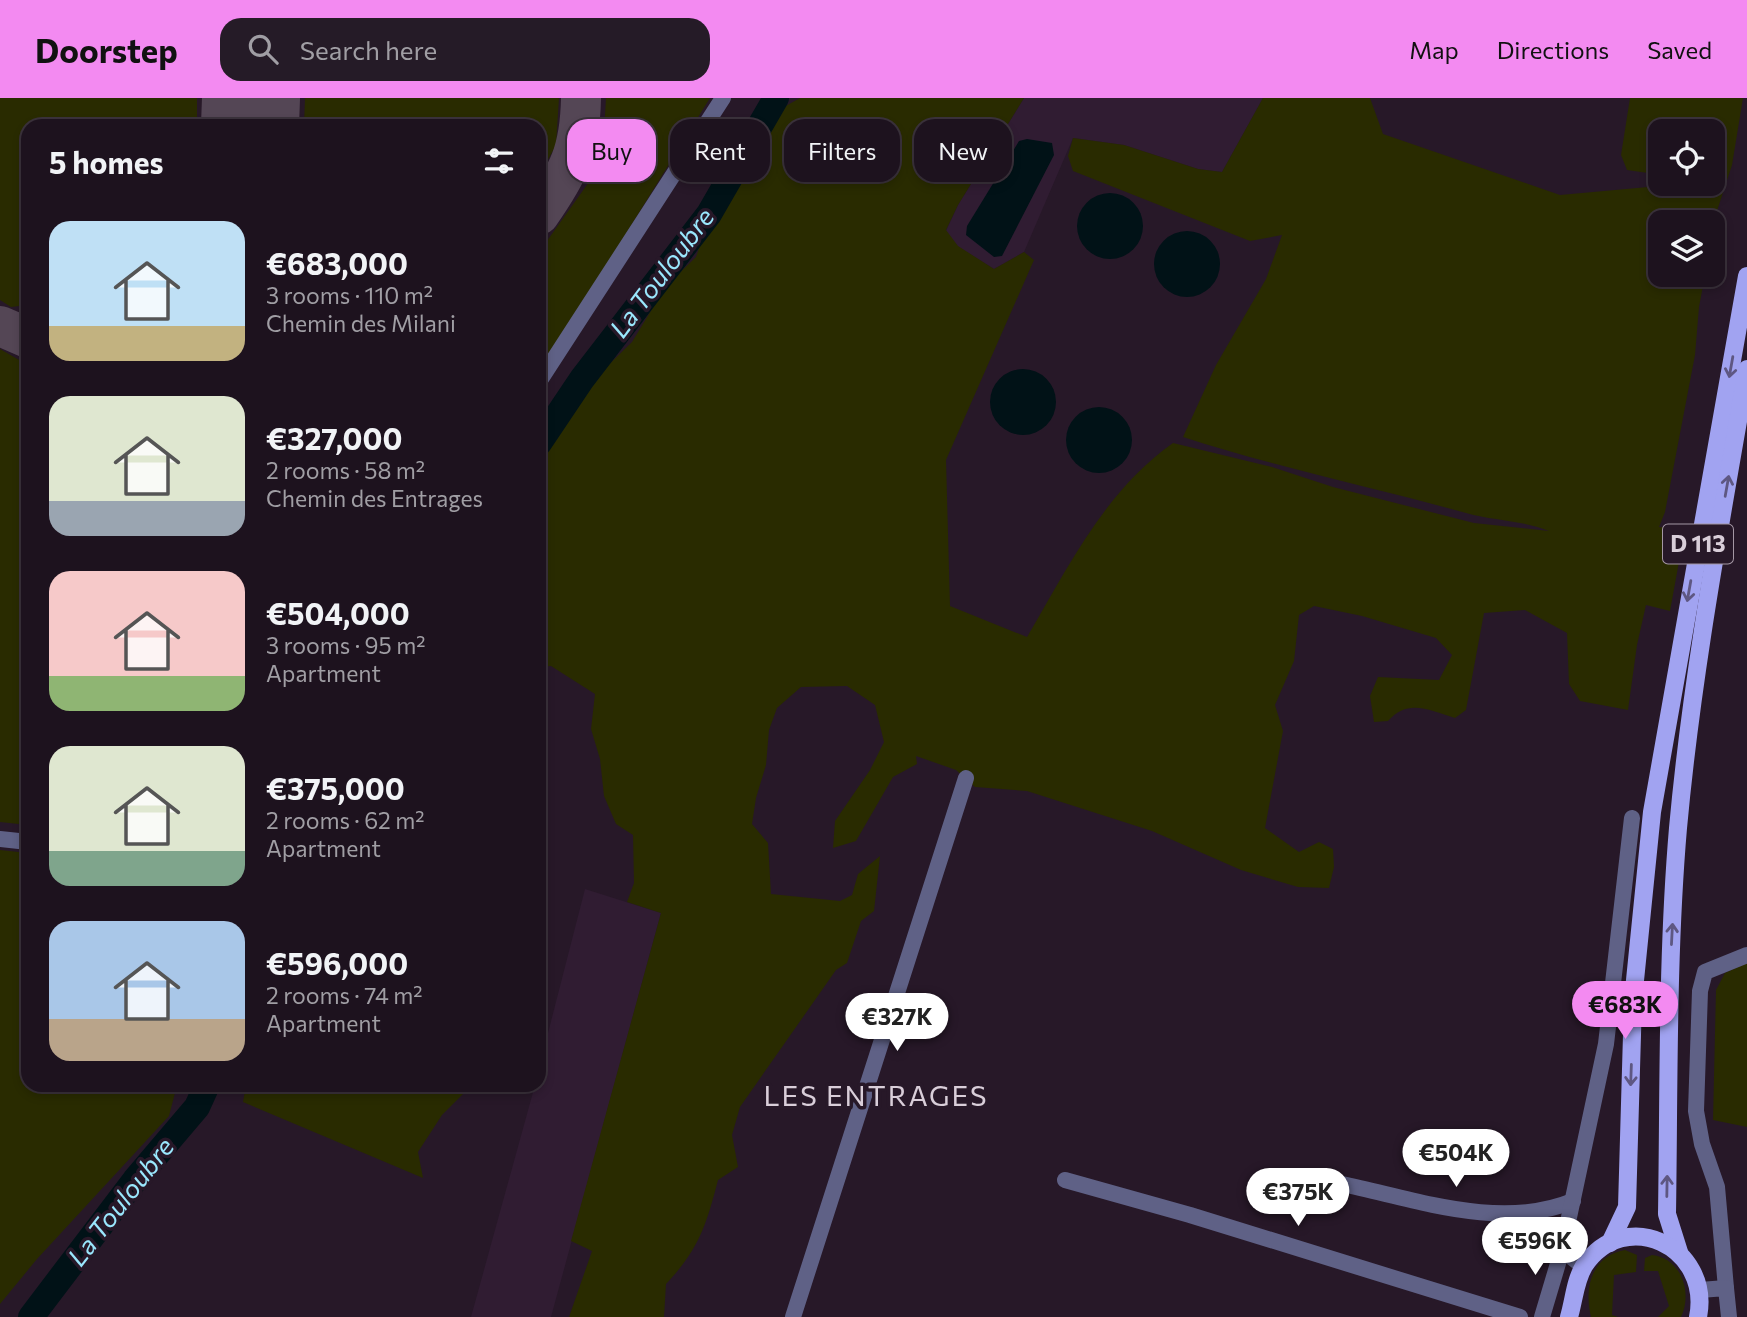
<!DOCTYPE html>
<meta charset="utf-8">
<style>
body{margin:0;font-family:Commissioner,sans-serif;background:#251b27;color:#f1f3f6;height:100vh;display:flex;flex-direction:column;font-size:26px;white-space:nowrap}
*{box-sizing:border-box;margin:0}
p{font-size:23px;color:#a09ea4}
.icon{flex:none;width:38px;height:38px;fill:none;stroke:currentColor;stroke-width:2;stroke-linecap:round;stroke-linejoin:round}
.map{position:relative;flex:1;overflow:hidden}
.side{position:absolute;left:21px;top:21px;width:525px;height:973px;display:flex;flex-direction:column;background:#1d121e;border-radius:21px;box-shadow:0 4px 10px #0003,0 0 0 2px #3b323c}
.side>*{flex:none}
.hud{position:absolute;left:567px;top:21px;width:665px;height:63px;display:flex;gap:14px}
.fabs{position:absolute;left:1648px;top:21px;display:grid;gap:14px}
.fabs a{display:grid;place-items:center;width:77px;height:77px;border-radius:14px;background:#1d121e;box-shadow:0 4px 10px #0003,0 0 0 2px #3b323c;font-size:35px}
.price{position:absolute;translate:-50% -60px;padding:0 16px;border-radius:24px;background:#fff;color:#222;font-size:23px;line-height:46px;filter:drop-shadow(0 2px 4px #0008)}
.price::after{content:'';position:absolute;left:50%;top:42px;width:21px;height:16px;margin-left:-10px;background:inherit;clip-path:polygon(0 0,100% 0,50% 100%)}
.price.current{background:#f38af1;color:#111}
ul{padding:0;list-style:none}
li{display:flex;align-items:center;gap:21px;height:175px;padding:0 28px}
li span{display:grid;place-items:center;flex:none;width:196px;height:140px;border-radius:21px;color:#555}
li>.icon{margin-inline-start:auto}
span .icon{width:84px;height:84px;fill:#fffc;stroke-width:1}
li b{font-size:30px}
h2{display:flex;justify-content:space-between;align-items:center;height:84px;padding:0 28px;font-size:30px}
.chip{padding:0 24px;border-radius:21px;background:#1d121e;box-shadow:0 4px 10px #0003,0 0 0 2px #3b323c;font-size:24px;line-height:63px}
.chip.current{background:#f38af1;color:#111}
header{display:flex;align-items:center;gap:42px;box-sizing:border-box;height:98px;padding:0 35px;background:#f38af1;color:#111}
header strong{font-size:33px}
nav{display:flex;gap:38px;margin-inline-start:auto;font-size:24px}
.search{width:490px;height:63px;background:#251b27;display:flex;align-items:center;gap:18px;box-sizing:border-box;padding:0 24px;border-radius:21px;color:#a09ea4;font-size:26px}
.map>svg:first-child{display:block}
.built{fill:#301c32}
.green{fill:#292b00;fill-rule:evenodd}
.water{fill:#011217}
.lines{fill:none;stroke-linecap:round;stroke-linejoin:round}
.river{stroke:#011217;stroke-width:26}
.taxiway{stroke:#544655;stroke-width:40}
.runway{stroke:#544655;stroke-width:98}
.minor{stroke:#5f6186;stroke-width:16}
.major{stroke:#a1a3f1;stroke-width:18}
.oneway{stroke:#5e5782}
.labels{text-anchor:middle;stroke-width:7;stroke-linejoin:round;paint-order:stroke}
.shield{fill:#271828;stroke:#a497a4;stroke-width:2}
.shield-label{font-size:23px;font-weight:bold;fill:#d9ced9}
.water-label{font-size:26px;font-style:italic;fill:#9ae7fd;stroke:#271828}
.quarter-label{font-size:28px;letter-spacing:2px;fill:#d9ced9;stroke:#271828}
</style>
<header>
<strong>Doorstep</strong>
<div class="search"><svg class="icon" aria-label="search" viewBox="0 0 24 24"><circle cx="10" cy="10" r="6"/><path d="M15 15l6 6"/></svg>Search here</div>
<nav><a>Map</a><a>Directions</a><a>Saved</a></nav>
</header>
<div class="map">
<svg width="1747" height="1219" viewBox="0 0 1747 1219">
<rect width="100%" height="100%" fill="#271828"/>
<g class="built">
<polygon points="1024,0 1263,0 1222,74 1198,71 1124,47 1073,40 1024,154 994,171 957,148 946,133 958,107"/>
<polygon points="585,791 661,815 551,1219 471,1219 535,987 539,987 539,970"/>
</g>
<g class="green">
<polygon points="0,0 197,0 197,28 28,28 28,207 11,209 0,202"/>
<polygon points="305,0 559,0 556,47 539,78 539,28 304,28"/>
<polygon points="606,0 710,0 539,276 539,154 589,84 604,34"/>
<path d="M800 0H1024L958 107 946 132 958 148 994 171 1024 154 1034 162 946 362 950 508 1027 539C1069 468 1104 394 1173 345L1272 369 1333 389 1474 425 1549 433C1522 422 1494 423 1466 415 1372 389 1275 369 1183 339L1216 267 1266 181 1282 137 1250 143 1073 73 1068 58 1073 40 1124 47 1198 71 1222 74 1263 0H1370L1383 36 1560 97 1648 89V75L1627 72 1621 57 1630 0H1743L1732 67 1713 125 1661 124V177H1705L1699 209 1695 257 1665 414 1659 429 1685 431 1670 513 1646 507 1637 547 1628 612 1580 603 1569 586 1567 535 1525 512 1484 515 1466 612 1455 620C1429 612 1408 600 1388 623L1374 624 1370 598 1378 579 1439 582 1452 557 1436 540 1362 518 1314 508 1299 517 1294 563 1275 607 1283 633 1265 730 1299 754 1319 744 1333 751 1334 769 1329 790 1298 789 1241 772 1152 733 1027 693 975 689 956 672 916 658 917 666 893 679 856 743 833 750 835 723 870 672 884 644 875 607 847 588 801 589 777 610 769 632 766 667 756 700 752 726 768 745 771 796 840 803 852 797 858 776 880 758 874 813 861 823 847 865 836 872 740 1009 732 1037 738 1069 718 1082C706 1128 699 1151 666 1186L664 1219H569L592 1153 571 1143 661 815 627 804 634 785 633 737 616 726 604 698 600 661 591 631 595 596 551 568 539 569V364L591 284 632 244 666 188 696 159 705 133 728 101 751 58 784 9ZM1661 33H1713V86H1661Z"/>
<polygon points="0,251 28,267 28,727 0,724"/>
<polygon points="0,752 28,755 28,987 177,987 169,1018 37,1161 0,1206"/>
<polygon points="1747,865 1747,1029 1713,1022 1716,892 1725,875"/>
<polygon points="246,987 472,987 442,1017 418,1054 423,1080 243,1004"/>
<path d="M1625 1152 1637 1157 1636 1174 1614 1177 1612 1217 1618 1219H1591C1584 1190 1591 1158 1625 1152Z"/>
<path d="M1652 1157C1681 1160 1693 1194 1681 1219H1658L1669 1208 1658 1173H1644L1645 1160Z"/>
</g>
<g class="water">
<polygon points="1027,41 1052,45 1054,57 1002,158 994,159 966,137 967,128 1019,43"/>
<circle cx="1110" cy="128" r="33"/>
<circle cx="1187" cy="166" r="33"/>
<circle cx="1023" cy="304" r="33"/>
<circle cx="1099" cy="342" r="33"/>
</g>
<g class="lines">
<g class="river">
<polyline points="539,345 582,281 709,116 776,0"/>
<polyline points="31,1219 135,1082 197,1009 207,987"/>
</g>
<g class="taxiway">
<path d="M539 117C569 74 580 53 581 0"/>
<polyline points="0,228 28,240"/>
</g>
<polyline class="runway" points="250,28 251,0"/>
<g class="minor">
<polyline points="539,284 723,0"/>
<polyline points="0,741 28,744"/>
<polyline points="1065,1082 1190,1117 1520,1219"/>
<path d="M1342 1086C1415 1101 1500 1133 1573 1103"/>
<polyline points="1584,1169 1562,1152 1606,946 1632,720"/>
<polyline points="1726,1190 1717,1089 1702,1046 1696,1013 1700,893 1705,874 1747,857"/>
<polyline points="1700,1192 1726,1190 1729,1219"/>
<polyline points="793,1219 966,680"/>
<polyline points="1542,1219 1562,1152"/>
</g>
<g class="major">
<polyline points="1610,1145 1627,1109 1633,902 1652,714 1747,178"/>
<path d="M1679 1154 1667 1116C1669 987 1667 859 1678 730 1692 576 1721 423 1747 271"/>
<path d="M1569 1219C1574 1202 1575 1183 1584 1168 1625 1107 1712 1149 1698 1219"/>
</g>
</g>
<defs><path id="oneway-shaft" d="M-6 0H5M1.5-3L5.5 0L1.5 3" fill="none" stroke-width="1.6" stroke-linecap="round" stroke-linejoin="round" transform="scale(1.75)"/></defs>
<g class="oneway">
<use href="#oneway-shaft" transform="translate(1731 269) rotate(100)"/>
<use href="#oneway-shaft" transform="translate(1727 388) rotate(-80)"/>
<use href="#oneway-shaft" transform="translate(1689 493) rotate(100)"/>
<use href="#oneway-shaft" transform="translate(1672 836) rotate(-87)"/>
<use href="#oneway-shaft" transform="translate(1631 977) rotate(92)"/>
<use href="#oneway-shaft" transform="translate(1667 1088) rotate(-89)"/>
</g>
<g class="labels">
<rect class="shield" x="1663" y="426.5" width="70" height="39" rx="5"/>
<g class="shield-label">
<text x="1698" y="454">D 113</text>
</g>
<g class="water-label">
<text transform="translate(662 175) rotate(-53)" y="9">La Touloubre</text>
<text transform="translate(121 1104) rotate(-52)" y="9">La Touloubre</text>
</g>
<g class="quarter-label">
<text x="876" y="1008">LES ENTRAGES</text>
</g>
</g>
</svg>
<div class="fabs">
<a><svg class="icon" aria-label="locate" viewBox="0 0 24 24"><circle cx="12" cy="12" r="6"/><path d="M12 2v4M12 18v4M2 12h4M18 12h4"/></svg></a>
<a><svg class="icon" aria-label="layers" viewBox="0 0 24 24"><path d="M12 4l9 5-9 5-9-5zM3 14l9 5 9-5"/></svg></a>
</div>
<b class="price current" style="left:1625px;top:943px">€683K</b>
<b class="price" style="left:897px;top:955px">€327K</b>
<b class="price" style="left:1456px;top:1091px">€504K</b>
<b class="price" style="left:1298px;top:1130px">€375K</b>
<b class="price" style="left:1535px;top:1179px">€596K</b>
<div class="hud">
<a class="chip current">Buy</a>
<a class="chip">Rent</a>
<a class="chip">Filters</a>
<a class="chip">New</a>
</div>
<section class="side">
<h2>5 homes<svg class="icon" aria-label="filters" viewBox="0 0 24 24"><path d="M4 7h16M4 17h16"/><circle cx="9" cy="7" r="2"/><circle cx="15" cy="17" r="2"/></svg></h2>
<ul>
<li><span style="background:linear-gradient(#bfe0f5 75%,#c2b280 0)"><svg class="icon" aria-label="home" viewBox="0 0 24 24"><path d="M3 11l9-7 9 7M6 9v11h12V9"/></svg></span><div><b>€683,000</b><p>3 rooms · 110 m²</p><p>Chemin des Milani</p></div></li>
<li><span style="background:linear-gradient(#dfe7d0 75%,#9aa5b1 0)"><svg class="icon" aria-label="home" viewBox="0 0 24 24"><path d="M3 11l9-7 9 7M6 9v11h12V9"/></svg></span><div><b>€327,000</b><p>2 rooms · 58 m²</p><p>Chemin des Entrages</p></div></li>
<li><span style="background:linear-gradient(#f6c9c9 75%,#8fb573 0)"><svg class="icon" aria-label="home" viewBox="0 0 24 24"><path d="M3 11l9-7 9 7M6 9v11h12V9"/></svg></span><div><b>€504,000</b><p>3 rooms · 95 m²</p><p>Apartment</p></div></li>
<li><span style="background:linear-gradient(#dfe7d0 75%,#7fa58c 0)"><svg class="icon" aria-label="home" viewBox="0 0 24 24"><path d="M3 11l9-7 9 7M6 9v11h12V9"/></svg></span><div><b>€375,000</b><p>2 rooms · 62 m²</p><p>Apartment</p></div></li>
<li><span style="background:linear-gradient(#a9c7e8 70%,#b9a48a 0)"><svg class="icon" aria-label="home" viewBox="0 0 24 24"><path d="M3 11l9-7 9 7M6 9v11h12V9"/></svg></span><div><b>€596,000</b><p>2 rooms · 74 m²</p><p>Apartment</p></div></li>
</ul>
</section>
</div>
